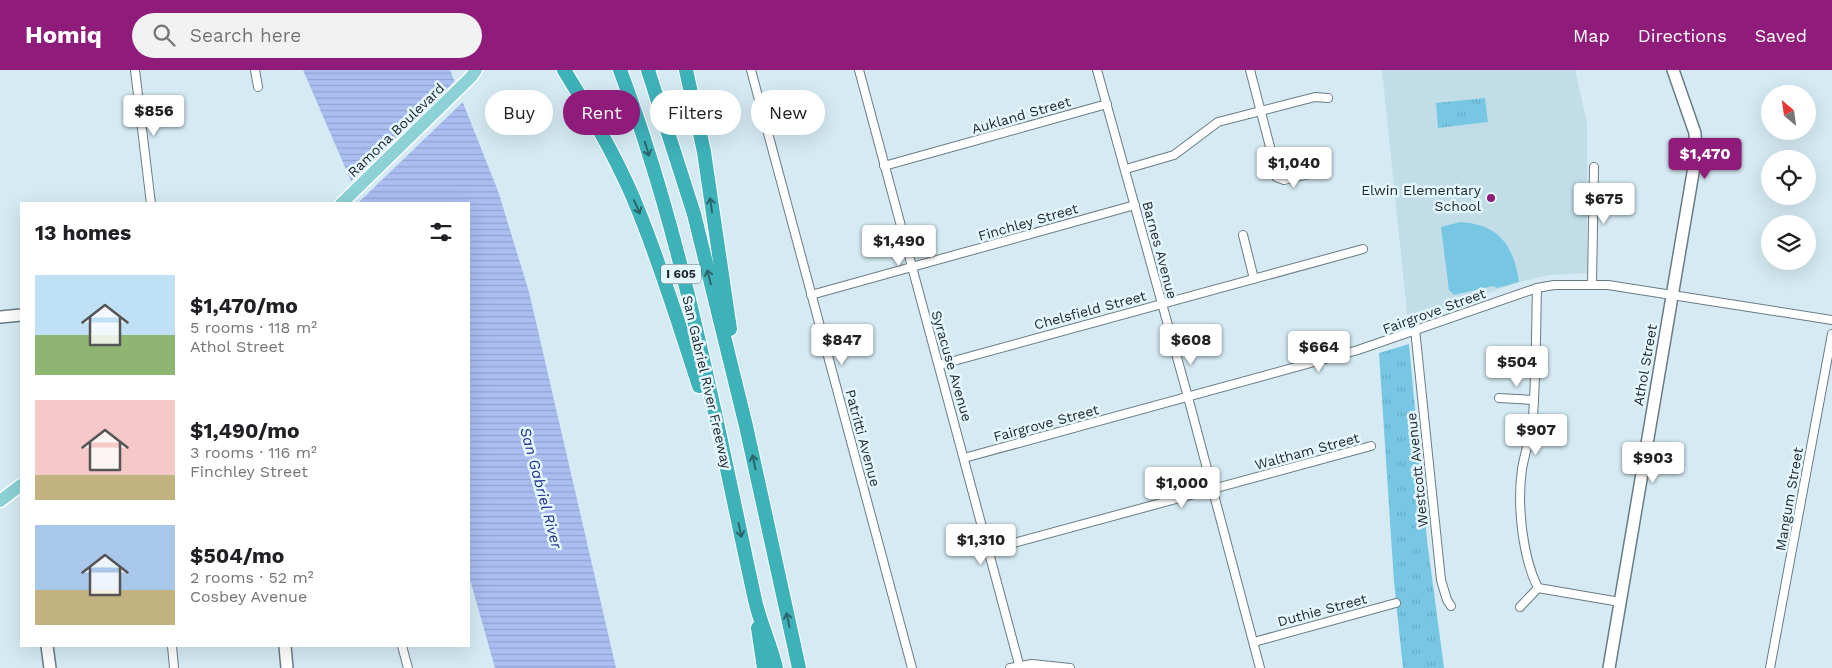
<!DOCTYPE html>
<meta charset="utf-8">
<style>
body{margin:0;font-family:"Work Sans",sans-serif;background:#f2f2f2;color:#202124;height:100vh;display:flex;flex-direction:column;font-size:19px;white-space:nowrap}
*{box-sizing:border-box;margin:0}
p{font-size:16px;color:#757577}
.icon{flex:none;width:28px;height:28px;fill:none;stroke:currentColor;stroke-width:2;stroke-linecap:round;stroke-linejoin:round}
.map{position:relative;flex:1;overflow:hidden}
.details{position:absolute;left:20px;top:132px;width:450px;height:445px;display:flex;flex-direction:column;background:#fff;border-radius:0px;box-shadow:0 5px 20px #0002}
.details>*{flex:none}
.top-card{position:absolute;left:485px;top:20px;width:475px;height:45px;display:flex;gap:10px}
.needle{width:32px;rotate:331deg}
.controls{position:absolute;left:1761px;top:15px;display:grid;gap:10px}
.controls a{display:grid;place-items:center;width:55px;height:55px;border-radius:50%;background:#fff;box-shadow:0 5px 20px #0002;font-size:25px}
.price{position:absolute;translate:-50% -42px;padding:0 11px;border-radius:5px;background:#fff;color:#222;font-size:16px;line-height:32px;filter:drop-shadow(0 1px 2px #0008)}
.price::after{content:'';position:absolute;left:50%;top:30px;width:15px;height:11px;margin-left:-8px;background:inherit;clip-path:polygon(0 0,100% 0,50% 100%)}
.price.selected{background:#8f1b7b;color:#fff}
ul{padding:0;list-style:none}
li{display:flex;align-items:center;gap:15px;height:125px;padding:0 15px}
li span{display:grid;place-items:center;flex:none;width:140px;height:100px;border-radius:0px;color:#555}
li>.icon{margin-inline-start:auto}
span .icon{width:60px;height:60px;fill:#fffc;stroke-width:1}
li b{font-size:21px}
h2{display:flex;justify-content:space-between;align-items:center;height:60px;padding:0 15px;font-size:21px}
.chip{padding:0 18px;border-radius:22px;background:#fff;box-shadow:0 5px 20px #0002;font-size:18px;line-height:45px}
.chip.selected{background:#8f1b7b;color:#fff}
header{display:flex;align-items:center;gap:30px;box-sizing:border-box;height:70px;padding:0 25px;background:#8f1b7b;color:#fff}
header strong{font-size:24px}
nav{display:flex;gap:28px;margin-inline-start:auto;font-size:18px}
.search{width:350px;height:45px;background:#f2f2f2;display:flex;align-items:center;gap:12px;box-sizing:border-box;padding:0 18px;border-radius:28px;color:#757577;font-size:19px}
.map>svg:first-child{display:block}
.built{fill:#c0dde8}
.grass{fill:url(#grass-tufts)}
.garden{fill:#77c7e4}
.water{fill:url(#water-rules)}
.pier{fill:#d5eaf3}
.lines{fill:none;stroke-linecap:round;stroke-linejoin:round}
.street-casing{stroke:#697c84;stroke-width:10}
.secondary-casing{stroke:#697c84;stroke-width:14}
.primary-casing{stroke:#fff;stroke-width:15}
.highway-casing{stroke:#fff;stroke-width:16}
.street{stroke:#fff;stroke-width:8}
.secondary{stroke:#fff;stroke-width:11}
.primary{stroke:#8bd1d5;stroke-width:12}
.highway{stroke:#3eb2b9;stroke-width:14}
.oneway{stroke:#2c6469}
.poi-dot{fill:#8f1b7b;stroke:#e5f7fe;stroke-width:2}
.labels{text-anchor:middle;stroke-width:5;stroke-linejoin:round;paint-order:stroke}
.shield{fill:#e5f7fe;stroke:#596468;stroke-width:1}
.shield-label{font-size:12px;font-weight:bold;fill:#1d2528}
.street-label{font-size:14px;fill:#1d2528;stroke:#e5f7fe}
.poi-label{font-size:14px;fill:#1d2528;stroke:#e5f7fe;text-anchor:end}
.water-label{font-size:15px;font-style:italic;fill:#1d2f8f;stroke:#e5f7fe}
</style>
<header>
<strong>Homiq</strong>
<div class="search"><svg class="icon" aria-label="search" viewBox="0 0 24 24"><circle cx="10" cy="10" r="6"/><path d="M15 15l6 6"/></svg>Search here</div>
<nav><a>Map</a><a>Directions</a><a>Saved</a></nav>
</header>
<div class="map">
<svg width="1832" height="598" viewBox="0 0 1832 598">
<defs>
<pattern id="grass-tufts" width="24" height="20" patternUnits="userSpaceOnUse" patternTransform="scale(1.25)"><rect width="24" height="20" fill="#77c7e4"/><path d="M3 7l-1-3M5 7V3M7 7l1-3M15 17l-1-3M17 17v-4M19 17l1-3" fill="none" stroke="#66abc4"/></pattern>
<pattern id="water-rules" width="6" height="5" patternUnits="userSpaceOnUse" patternTransform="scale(1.25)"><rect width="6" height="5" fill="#aabef2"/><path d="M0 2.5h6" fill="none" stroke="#92a3d0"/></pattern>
</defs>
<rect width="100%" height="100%" fill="#d5eaf3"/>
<polygon class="built" points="1382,0 1575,0 1587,53 1587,203 1549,205 1519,212 1408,252"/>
<g class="grass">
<polygon points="1485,28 1488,52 1438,58 1436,33"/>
<polygon points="1409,274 1427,470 1444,598 1403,598 1394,512 1379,283"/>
</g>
<path class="garden" d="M1460 152C1498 154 1514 175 1519 212L1497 218 1493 216 1454 225 1449 220 1441 157Z"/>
<polygon class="water" points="303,0 450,0 498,121 529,222 616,598 495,598 469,506 469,134 361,134"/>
<polygon class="pier" points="457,9 465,30 358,133 349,113"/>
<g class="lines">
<g class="street-casing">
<g id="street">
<polyline points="135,0 151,134"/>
<polyline points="255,0 258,17"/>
<polyline points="751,0 912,598"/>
<polyline points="859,0 1020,598"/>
<polyline points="1097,0 1188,327 1260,598"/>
<polyline points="1250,0 1275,96 1276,107 1284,110 1309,104"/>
<polyline points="884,96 1107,34"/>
<polyline points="1126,99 1174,85 1218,52 1315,27 1328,28"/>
<polyline points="1243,165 1254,209"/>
<polyline points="1592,213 1594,97"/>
<polyline points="811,225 1135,135"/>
<polyline points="1415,259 1441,510 1447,530 1451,536"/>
<polyline points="939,295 1363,179"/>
<polyline points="1499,328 1534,330"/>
<polyline points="964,388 1358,280 1537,218 1554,215 1608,215 1832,250"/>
<polyline points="988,480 1371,376"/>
<polyline points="1538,518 1620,532"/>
<path d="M1520 537 1538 518C1522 486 1517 434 1522 399 1525 382 1531 365 1533 347 1536 304 1536 261 1537 218"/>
<polyline points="1254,572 1396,533"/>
<polyline points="172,576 174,598"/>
<polyline points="402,576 408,598"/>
<polyline points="1010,598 1032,594 1070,598"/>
<polyline points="1770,598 1832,264"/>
</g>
</g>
<g class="secondary-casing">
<g id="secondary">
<polyline points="0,247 21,245"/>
<polyline points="47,576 50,598"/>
<polyline points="285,576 287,598"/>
<polyline points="1609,598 1696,85 1695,63 1673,0"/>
</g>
</g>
<g class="primary-casing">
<g id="primary">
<polyline points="341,134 471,7 476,0"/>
<polyline points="0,431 21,415"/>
</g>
</g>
<g class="highway-casing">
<g id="highway">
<path d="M564 0C592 45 620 93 639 142 662 199 680 258 699 316"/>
<path d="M620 0C684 169 716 353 755 530 760 553 771 575 776 598"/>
<polyline points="648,0 694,144 746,356 799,598"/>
<polyline points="686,0 704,82 730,259"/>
<polyline points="758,558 764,598"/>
</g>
</g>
<use href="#street" class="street"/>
<use href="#secondary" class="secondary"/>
<use href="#primary" class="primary"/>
<use href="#highway" class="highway"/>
</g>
<defs><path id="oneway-shaft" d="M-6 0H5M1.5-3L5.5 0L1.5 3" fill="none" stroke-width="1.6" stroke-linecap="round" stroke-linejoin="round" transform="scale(1.25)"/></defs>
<g class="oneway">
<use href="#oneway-shaft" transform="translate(647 79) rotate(73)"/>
<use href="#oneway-shaft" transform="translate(711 135) rotate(-98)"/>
<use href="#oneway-shaft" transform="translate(637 137) rotate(66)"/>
<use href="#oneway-shaft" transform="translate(709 207) rotate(-104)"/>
<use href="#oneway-shaft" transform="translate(754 392) rotate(-102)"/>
<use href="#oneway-shaft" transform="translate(740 460) rotate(78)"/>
<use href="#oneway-shaft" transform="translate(788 550) rotate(-102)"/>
</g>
<circle class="poi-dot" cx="1491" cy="128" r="5"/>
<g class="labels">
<rect class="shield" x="661" y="194.5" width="40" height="19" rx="4"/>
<g class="shield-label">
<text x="681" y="208">I 605</text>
</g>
<g class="street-label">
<text transform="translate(1021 45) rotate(-16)" y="5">Aukland Street</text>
<text transform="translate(396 60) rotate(-44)" y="5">Ramona Boulevard</text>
<text transform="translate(1028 152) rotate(-16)" y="5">Finchley Street</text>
<text transform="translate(1160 180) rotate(75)" y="5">Barnes Avenue</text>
<text transform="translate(1090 240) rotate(-15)" y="5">Chelsfield Street</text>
<text transform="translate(1434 241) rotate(-20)" y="5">Fairgrove Street</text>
<text transform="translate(1645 295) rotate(-80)" y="5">Athol Street</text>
<text transform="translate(952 296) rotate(74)" y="5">Syracuse Avenue</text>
<text transform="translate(707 312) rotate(77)" y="5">San Gabriel River Freeway</text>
<text transform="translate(1046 353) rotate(-15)" y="5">Fairgrove Street</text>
<text transform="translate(863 368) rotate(75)" y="5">Patritti Avenue</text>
<text transform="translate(1307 381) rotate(-15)" y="5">Waltham Street</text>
<text transform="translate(1417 400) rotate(-96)" y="5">Westcott Avenue</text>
<text transform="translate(1789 429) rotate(-80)" y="5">Mangum Street</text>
<text transform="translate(1322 540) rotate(-15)" y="5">Duthie Street</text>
</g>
<g class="poi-label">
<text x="1481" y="125">Elwin Elementary<tspan x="1481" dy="16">School</tspan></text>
</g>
<g class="water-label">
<text transform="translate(541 418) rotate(75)" y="5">San Gabriel River</text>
</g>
</g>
</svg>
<div class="controls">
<a><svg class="needle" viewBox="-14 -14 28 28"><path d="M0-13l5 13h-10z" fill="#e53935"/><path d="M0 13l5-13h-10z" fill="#757577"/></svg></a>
<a><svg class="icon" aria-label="locate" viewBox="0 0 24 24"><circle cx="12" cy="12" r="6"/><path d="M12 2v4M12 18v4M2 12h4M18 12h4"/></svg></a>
<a><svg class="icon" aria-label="layers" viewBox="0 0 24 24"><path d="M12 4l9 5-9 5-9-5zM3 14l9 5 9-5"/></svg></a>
</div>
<b class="price" style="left:154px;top:67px">$856</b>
<b class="price selected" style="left:1705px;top:110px">$1,470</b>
<b class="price" style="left:1294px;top:119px">$1,040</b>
<b class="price" style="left:1604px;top:155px">$675</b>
<b class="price" style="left:899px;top:197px">$1,490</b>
<b class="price" style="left:842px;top:296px">$847</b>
<b class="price" style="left:1191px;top:296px">$608</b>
<b class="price" style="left:1319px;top:303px">$664</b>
<b class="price" style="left:1517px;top:318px">$504</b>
<b class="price" style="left:1536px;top:386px">$907</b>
<b class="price" style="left:1653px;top:414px">$903</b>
<b class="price" style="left:1182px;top:439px">$1,000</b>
<b class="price" style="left:981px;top:496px">$1,310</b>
<div class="top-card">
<a class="chip">Buy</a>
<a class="chip selected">Rent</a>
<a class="chip">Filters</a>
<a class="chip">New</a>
</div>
<section class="details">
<h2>13 homes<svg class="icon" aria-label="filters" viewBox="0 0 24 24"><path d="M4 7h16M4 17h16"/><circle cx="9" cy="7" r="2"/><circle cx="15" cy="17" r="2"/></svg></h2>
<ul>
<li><span style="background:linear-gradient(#bfe0f5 60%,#8fb573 0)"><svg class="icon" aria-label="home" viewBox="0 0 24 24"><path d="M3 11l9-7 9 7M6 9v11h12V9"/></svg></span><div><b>$1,470/mo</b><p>5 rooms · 118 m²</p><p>Athol Street</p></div></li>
<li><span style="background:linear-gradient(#f6c9c9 75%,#c2b280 0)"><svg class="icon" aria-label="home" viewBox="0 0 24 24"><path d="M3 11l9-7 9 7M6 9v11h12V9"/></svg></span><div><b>$1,490/mo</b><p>3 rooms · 116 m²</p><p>Finchley Street</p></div></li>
<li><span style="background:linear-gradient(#a9c7e8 65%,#c2b280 0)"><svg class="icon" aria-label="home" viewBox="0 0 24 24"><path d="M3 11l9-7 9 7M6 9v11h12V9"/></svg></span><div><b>$504/mo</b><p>2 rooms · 52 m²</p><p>Cosbey Avenue</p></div></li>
</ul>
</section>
</div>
